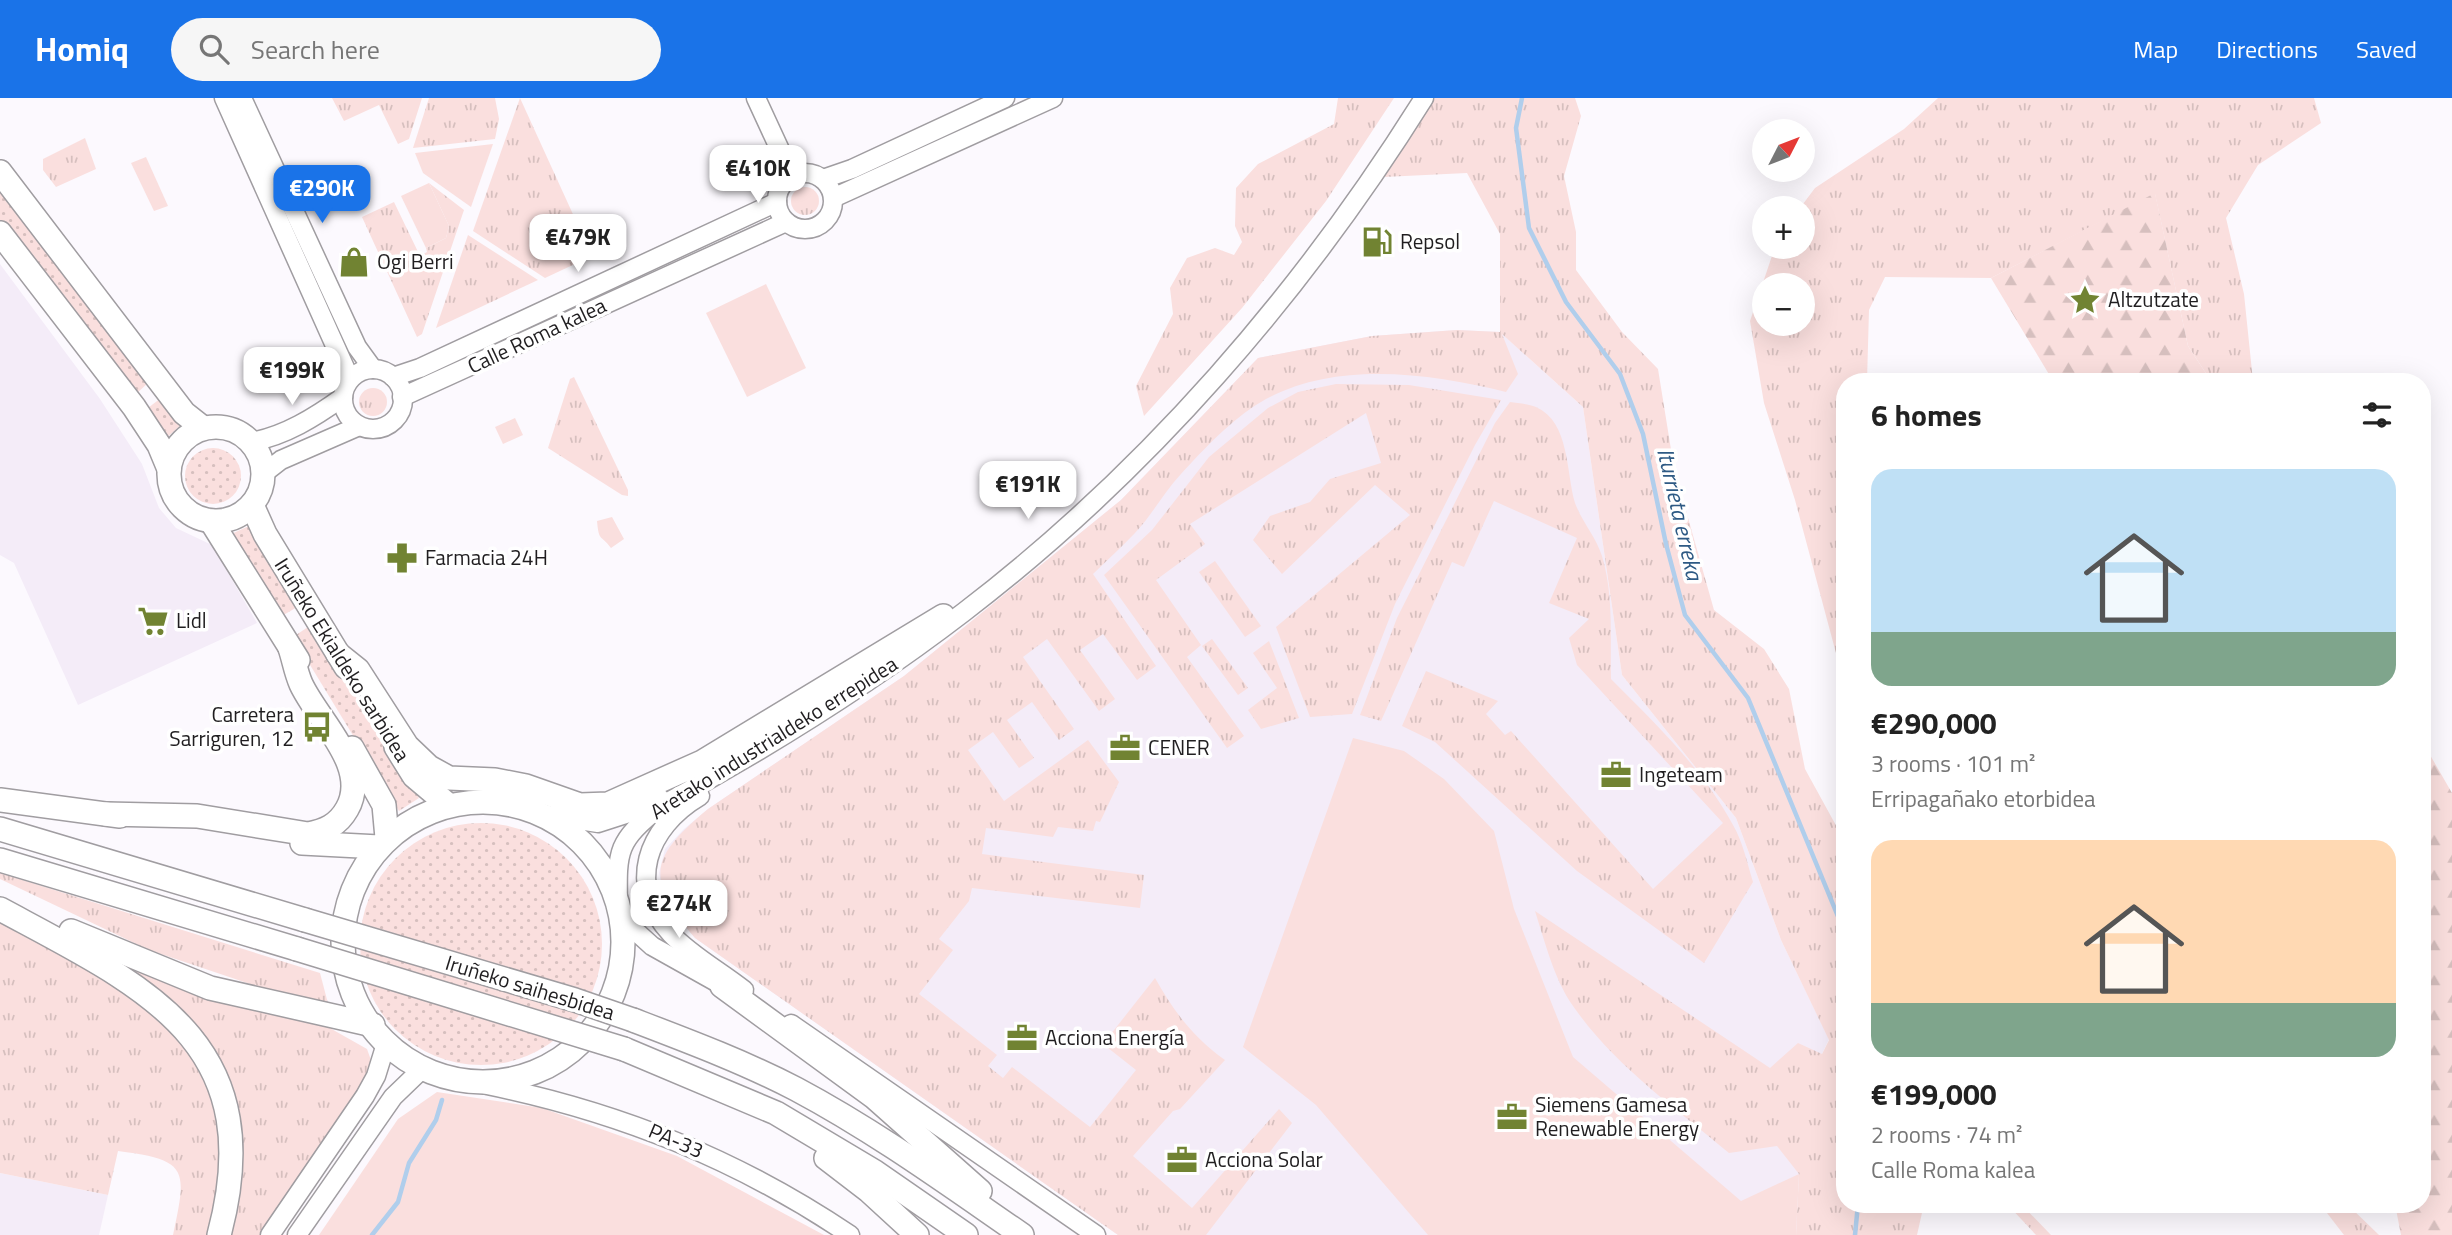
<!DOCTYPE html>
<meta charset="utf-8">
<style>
body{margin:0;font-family:"Titillium Web",sans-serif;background:#f6f6f6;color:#222;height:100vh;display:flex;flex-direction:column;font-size:26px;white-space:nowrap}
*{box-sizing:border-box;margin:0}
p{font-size:23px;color:#767676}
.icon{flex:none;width:38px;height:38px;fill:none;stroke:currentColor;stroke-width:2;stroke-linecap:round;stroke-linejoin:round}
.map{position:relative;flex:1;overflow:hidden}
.panel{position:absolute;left:1836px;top:275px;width:595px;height:840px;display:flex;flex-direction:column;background:#fff;border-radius:28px;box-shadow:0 7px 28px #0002}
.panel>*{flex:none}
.needle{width:46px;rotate:48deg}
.tools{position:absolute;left:1752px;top:21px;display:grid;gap:14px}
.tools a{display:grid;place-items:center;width:63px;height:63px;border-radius:50%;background:#fff;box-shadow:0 7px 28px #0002;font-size:35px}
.price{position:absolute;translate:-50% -60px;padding:0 16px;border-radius:14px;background:#fff;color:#222;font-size:23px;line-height:46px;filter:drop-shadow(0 2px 4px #0008)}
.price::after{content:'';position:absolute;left:50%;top:42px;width:21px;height:16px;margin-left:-10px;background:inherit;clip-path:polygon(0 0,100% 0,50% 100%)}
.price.current{background:#1a73e8;color:#fff}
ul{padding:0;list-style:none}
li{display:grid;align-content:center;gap:14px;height:371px;padding:0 35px}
li span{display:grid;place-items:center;height:217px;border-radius:21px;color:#555}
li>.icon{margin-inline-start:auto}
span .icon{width:126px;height:126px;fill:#fffc;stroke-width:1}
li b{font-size:30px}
h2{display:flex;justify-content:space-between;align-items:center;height:84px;padding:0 35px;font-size:30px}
header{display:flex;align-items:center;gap:42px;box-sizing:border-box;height:98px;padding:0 35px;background:#1a73e8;color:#fff}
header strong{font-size:33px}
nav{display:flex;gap:38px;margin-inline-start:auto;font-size:24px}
.search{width:490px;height:63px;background:#f6f6f6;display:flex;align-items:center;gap:18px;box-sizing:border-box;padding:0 24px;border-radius:38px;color:#767676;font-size:26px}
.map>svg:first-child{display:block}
.built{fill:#f4ecf8}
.grass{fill:url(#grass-tufts);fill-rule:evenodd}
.forest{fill:url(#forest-firs)}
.park{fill:#fadfde}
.garden{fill:url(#garden-dots)}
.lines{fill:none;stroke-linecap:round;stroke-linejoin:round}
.stream{stroke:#b0ceec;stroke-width:4.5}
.secondary-casing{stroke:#a09da1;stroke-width:21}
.highway-casing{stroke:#a09da1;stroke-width:26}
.secondary{stroke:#fff;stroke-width:18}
.highway{stroke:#fff;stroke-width:23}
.highway-bridge-casing{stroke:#a09da1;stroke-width:26;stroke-linecap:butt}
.highway-bridge{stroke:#fff;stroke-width:23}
.labels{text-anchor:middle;stroke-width:7;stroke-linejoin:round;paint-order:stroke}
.poi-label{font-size:21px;fill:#201e20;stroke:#fff;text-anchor:start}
.street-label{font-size:21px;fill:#201e20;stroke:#fff}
.water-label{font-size:23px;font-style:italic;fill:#2e5a84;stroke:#fff}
</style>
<header>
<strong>Homiq</strong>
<div class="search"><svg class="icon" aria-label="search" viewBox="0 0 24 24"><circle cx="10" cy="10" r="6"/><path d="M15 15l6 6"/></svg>Search here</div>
<nav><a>Map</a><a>Directions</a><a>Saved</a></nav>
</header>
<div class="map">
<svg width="2452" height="1137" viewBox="0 0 2452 1137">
<defs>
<pattern id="grass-tufts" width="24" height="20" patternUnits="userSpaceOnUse" patternTransform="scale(1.75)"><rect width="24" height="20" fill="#fadfde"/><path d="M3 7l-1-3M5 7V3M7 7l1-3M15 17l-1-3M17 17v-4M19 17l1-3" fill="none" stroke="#d6bfbe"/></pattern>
<pattern id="forest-firs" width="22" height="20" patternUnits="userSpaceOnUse" patternTransform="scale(1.75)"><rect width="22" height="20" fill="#fadfde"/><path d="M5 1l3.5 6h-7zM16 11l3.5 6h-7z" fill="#d6bfbe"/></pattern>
<pattern id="garden-dots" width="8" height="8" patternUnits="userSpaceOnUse" patternTransform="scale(1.75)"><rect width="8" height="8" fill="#fadfde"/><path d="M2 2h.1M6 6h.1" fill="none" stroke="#d6bfbe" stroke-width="1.8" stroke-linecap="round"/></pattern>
</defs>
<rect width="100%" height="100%" fill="#fcf9fe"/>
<g class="built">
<polygon points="0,166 100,301 142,366 159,410 176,430 212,447 257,525 78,607 14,465 0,457"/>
<polygon points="1457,232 1500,234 1583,309 1622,577 1736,720 1781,842 1829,941 1822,956 1799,1076 1796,1137 1118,1137 695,840 675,816 663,794 659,775 665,751 684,731 708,711 904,578 1121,402 1258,260 1372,238"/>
<polygon points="0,1075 108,1097 99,1137 0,1137"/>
</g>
<g class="grass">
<polygon points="332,0 422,0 409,41 398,46 379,7 344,23"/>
<polygon points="429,0 495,0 499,21 495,41 413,50"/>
<polygon points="520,0 592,158 545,180 473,133"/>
<polygon points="1338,0 1394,0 1326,103 1242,210 1144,318 1136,288 1173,216 1170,190 1187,160 1215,150 1234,157 1242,144 1235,128 1236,90 1258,66 1334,26"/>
<path d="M1435 0H1575L1581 18 1564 78 1576 134V172L1622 234 1658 271 1674 370 1714 512 1764 551 1789 591 1805 671 1844 742V1106H1924L1917 1137H1796L1799 1076 1777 1048 1729 1055C1674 1009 1614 967 1573 908 1554 881 1545 844 1535 813L1770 970 1798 945 1822 956 1829 942 1781 842 1736 720 1622 577 1583 309 1502 236 1518 276 1506 294C1428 275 1333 262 1261 304 1232 321 1204 351 1181 376 1164 394 1152 417 1135 435 1122 449 1107 462 1093 476L1156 568 1137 582 1103 536 1080 552 1115 601 1099 613 1047 541 1023 559 1074 631 1059 642 1032 604 1007 622 1034 660 1019 670 993 634 968 652 1004 703 1088 642 1119 684 1100 724 1096 723 1093 733 1058 729 1053 739 986 730 982 756 1144 777 1140 810 972 790 969 803 939 841 953 852 919 896 997 957 988 968 1003 980 1012 969 1090 1029 1136 972 1103 946 1155 880C1174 914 1193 939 1225 962L1180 1011 1173 1013 1133 1058 1192 1110 1279 1011 1292 1025 1206 1137H1118L695 840C645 780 649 760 708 711L904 578 1121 402 1258 260 1372 238 1457 232 1500 234V136L1467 75 1384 79Z"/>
<path d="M1938 0H2314L2321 25 2258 67 2226 120 2244 196 2253 283H2211L2188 248 2155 96 1991 180 1885 179 1869 212 1867 283 1844 284V585L1795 402 1764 305 1750 223 1775 149H1802V110H1800L1815 90 1904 31ZM1764 187H1802V226H1764Z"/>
<polygon points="85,40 96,71 56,89 43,72 43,61"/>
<polygon points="429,85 464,112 422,236 417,239 362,119 394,104 420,158 427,154 426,150 446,140 449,128"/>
<circle cx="805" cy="103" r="14"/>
<polygon points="468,137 538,182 436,230"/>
<polygon points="574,279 628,392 628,398 622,397 548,350 570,281"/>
<polygon points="1336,286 1409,287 1501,302 1475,347 1395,506 1352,616 1310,619 1276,529 1410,417 1375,387 1282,476 1253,442 1270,418 1310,404 1330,381 1381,365 1366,315 1190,426 1205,446 1156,482 1201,547 1187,559 1244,638 1227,650 1104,477 1152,432 1209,359 1268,310 1298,294"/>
<circle cx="373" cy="304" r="14"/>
<path d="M1510 304C1518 305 1528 306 1536 309 1570 324 1566 375 1575 405 1582 424 1596 439 1602 458 1614 498 1610 540 1611 581 1655 625 1703 671 1733 727 1743 744 1747 765 1753 784L1704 865 1577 773 1435 644 1402 628 1426 573 1498 603 1486 616 1505 637 1511 633 1653 791 1723 725 1577 567 1569 540 1589 521 1549 505 1577 440 1494 403 1464 469 1452 464 1381 623 1360 617 1397 520 1495 325Z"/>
<polygon points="1215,463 1261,528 1245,539 1199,474"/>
<polygon points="1212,541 1248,590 1238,597 1202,548"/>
<polygon points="1269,543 1299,620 1261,631 1248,612 1277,590 1253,555"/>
<polygon points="0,775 320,875 330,913 149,852 0,781"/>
<path d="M0 817 147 904 200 962 226 1043 209 1137H173C187 1071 189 1062 118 1053L108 1097 0 1075Z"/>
<polygon points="108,859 204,896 328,929 367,951 372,965 365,988 265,1137 226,1137 240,1045 233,994 212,951 179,910"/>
<polygon points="2007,1106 2021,1106 2051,1137 2036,1137"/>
<polygon points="2320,1106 2347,1106 2379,1137 2344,1137"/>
</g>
<g class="forest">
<polygon points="2155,95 2188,248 2211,283 2053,283 1991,180"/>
<polygon points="2422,643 2452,695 2452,1137 2401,1137 2395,1106 2422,1106"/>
</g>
<g class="park">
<polygon points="493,46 471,109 423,75 415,55"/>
<polygon points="146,59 168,108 154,113 131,65"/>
<polygon points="429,85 449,128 446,140 426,150 401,98"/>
<polygon points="766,186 806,270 747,299 706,215"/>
<polygon points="515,320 523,337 503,346 495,329"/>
<path d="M612 419 624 441 611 450C601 436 599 445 597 423Z"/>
<polygon points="1353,640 1404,653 1444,681 1494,733 1514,811 1573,959 1741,1103 1799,1076 1796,1137 1428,1137 1316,1007 1243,949"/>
<polygon points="437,994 542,1010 677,1058 824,1137 319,1137 398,1021"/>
</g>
<g class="garden">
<polygon points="0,88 150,283 134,298 0,123"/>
<polygon points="161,300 182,326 165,341 144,313"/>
<circle cx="213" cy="378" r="28"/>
<polygon points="249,428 299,508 280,519 229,437"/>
<polygon points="311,527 419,700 399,713 293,539"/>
<circle cx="481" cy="846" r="121"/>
</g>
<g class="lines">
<g class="stream">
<polyline points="1522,0 1516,30 1529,130 1566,204 1620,276 1643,336 1666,446 1685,517 1748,600 1844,833"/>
<polyline points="372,1137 398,1104 409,1065 436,1022 442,1002"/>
<polyline points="1855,1137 1858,1106"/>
</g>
<g class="secondary-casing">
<g id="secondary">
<polyline points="224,0 350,281"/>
<polyline points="242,0 357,249 373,271"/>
<polyline points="756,0 792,78"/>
<circle cx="805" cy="103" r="28"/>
<polyline points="823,81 852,71 1005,0"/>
<polyline points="833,100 1053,0"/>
<circle cx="373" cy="301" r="30"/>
<polyline points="393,279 420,270 777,104"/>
<polyline points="402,299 786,124"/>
<path d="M251 344C285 338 315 319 343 299"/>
<polyline points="263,376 281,362 359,328"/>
<path d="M700 698C646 730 626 787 671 836 692 858 720 873 744 892"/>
<polyline points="541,716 598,725 629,715 659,699"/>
<path d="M618 808C617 752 616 744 661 708 766 651 869 587 964 514 1147 374 1302 195 1424 0"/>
<polyline points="620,819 652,848 727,890"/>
<polyline points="791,926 1096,1137"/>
<path d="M487 987C619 1014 737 1061 850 1137"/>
<polyline points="270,1137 365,998 376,978 385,949"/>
<polyline points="297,1137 393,999 420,973"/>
</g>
</g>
<g class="highway-casing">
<g id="highway">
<polyline points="0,74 184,315 203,330"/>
<polyline points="0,135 134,309 159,347 169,371"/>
<circle cx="216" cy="376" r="47"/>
<polyline points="252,407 265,436 346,569"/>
<polyline points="211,423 298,562"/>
<polyline points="338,556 358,572 407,648 429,669 449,680 495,682 526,688 580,707 608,706 702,664 943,518"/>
<polyline points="396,649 414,678 446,705"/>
<polyline points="352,650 384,707 387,740"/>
<polyline points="0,702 120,718"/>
<circle cx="483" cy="844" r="140"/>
<path d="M106 716 197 718 308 736C325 733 338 727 347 711 371 669 318 623 301 586 296 575 294 562 290 550"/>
<polyline points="0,731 305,822"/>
<polyline points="302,745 379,749"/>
<polyline points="0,762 297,851"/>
<path d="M0 811C145 889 271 943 219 1137"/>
<polyline points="71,833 210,890 373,927"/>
<polyline points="722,888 874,999 980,1093"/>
<path d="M633 922C688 943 744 964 796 991 875 1033 948 1086 1022 1137"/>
<polyline points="624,951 776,1015 875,1074 966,1137"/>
<polyline points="826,1060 869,1093 917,1137"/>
</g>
</g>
<use href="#secondary" class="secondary"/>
<use href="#highway" class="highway"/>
<g class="highway-bridge-casing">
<g id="highway-bridge">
<polyline points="305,822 575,902 633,922"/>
<polyline points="297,851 624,951"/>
</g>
</g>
<use href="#highway-bridge" class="highway-bridge"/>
</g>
<defs>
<g id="fuel-bare" transform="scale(2.415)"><path d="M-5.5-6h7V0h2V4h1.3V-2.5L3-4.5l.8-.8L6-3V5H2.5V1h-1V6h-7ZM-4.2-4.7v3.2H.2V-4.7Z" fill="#718332" stroke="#fff" stroke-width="2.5" paint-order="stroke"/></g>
<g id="shop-bare" transform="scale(2.415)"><path d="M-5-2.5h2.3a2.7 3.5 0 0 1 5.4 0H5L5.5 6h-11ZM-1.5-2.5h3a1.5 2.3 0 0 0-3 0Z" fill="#718332" stroke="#fff" stroke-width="2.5" paint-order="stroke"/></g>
<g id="sight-bare" transform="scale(2.415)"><path d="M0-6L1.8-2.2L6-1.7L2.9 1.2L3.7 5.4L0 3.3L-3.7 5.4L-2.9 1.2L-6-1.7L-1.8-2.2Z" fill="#718332" stroke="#fff" stroke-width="2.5" paint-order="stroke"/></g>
<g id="pharmacy-bare" transform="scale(2.415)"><path d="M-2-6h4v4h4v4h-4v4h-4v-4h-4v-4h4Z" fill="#718332" stroke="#fff" stroke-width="2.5" paint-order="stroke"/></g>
<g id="supermarket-bare" transform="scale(2.415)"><path d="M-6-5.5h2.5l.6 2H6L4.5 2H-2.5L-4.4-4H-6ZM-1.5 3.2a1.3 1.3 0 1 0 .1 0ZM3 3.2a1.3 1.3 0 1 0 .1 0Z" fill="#718332" stroke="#fff" stroke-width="2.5" paint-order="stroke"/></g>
<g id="bus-bare" transform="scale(2.415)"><path d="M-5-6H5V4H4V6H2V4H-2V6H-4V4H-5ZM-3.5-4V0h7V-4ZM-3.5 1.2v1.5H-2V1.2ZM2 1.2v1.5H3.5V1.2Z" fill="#718332" stroke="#fff" stroke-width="2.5" paint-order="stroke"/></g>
<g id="office-bare" transform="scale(2.415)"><path d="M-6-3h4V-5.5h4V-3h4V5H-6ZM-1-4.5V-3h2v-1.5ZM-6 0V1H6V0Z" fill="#718332" stroke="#fff" stroke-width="2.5" paint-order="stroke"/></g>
</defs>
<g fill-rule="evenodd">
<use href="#fuel-bare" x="1377" y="144"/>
<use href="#shop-bare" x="354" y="164"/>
<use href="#sight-bare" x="2085" y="202"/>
<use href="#pharmacy-bare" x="402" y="460"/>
<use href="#supermarket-bare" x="153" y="523"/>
<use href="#bus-bare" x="317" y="629"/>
<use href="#office-bare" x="1125" y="650"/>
<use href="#office-bare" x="1616" y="677"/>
<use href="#office-bare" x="1022" y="940"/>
<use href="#office-bare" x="1512" y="1019"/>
<use href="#office-bare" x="1182" y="1062"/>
</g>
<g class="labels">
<g class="poi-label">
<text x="1400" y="151">Repsol</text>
<text x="377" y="171">Ogi Berri</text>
<text x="2108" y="209">Altzutzate</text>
<text x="425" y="467">Farmacia 24H</text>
<text x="176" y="530">Lidl</text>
<text x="294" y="624" text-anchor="end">Carretera<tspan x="294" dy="24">Sarriguren, 12</tspan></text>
<text x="1148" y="657">CENER</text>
<text x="1639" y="684">Ingeteam</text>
<text x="1045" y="947">Acciona Energía</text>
<text x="1535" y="1014">Siemens Gamesa<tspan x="1535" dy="24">Renewable Energy</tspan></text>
<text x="1205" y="1069">Acciona Solar</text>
</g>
<g class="street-label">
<text transform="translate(537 238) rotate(-25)" y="7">Calle Roma kalea</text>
<text transform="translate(342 562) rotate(58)" y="7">Iruñeko Ekialdeko sarbidea</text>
<text transform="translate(774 640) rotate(-32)" y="7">Aretako industrialdeko errepidea</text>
<text transform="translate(530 890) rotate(17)" y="7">Iruñeko saihesbidea</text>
<text transform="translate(676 1043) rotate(23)" y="7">PA-33</text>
</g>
<g class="water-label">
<text transform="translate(1680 416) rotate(77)" y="8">Iturrieta erreka</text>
</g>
</g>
</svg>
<div class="tools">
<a><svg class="needle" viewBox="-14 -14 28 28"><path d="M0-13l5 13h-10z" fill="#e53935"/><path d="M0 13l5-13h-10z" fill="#767676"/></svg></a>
<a>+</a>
<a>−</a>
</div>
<b class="price" style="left:758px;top:107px">€410K</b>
<b class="price current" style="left:322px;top:127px">€290K</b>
<b class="price" style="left:578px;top:176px">€479K</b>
<b class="price" style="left:292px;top:309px">€199K</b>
<b class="price" style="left:1028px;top:423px">€191K</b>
<b class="price" style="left:679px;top:842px">€274K</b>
<section class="panel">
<h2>6 homes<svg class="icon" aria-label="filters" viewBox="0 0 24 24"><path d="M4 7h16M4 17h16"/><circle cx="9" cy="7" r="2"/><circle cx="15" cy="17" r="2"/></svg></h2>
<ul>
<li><span style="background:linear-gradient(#bfe0f5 75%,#7fa58c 0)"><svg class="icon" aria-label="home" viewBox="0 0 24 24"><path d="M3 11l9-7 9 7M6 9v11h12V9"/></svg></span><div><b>€290,000</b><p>3 rooms · 101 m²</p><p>Erripagañako etorbidea</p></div></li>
<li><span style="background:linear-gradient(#ffd9b3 75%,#7fa58c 0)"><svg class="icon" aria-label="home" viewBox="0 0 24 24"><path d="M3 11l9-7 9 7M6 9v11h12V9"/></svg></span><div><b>€199,000</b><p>2 rooms · 74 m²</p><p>Calle Roma kalea</p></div></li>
</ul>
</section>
</div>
